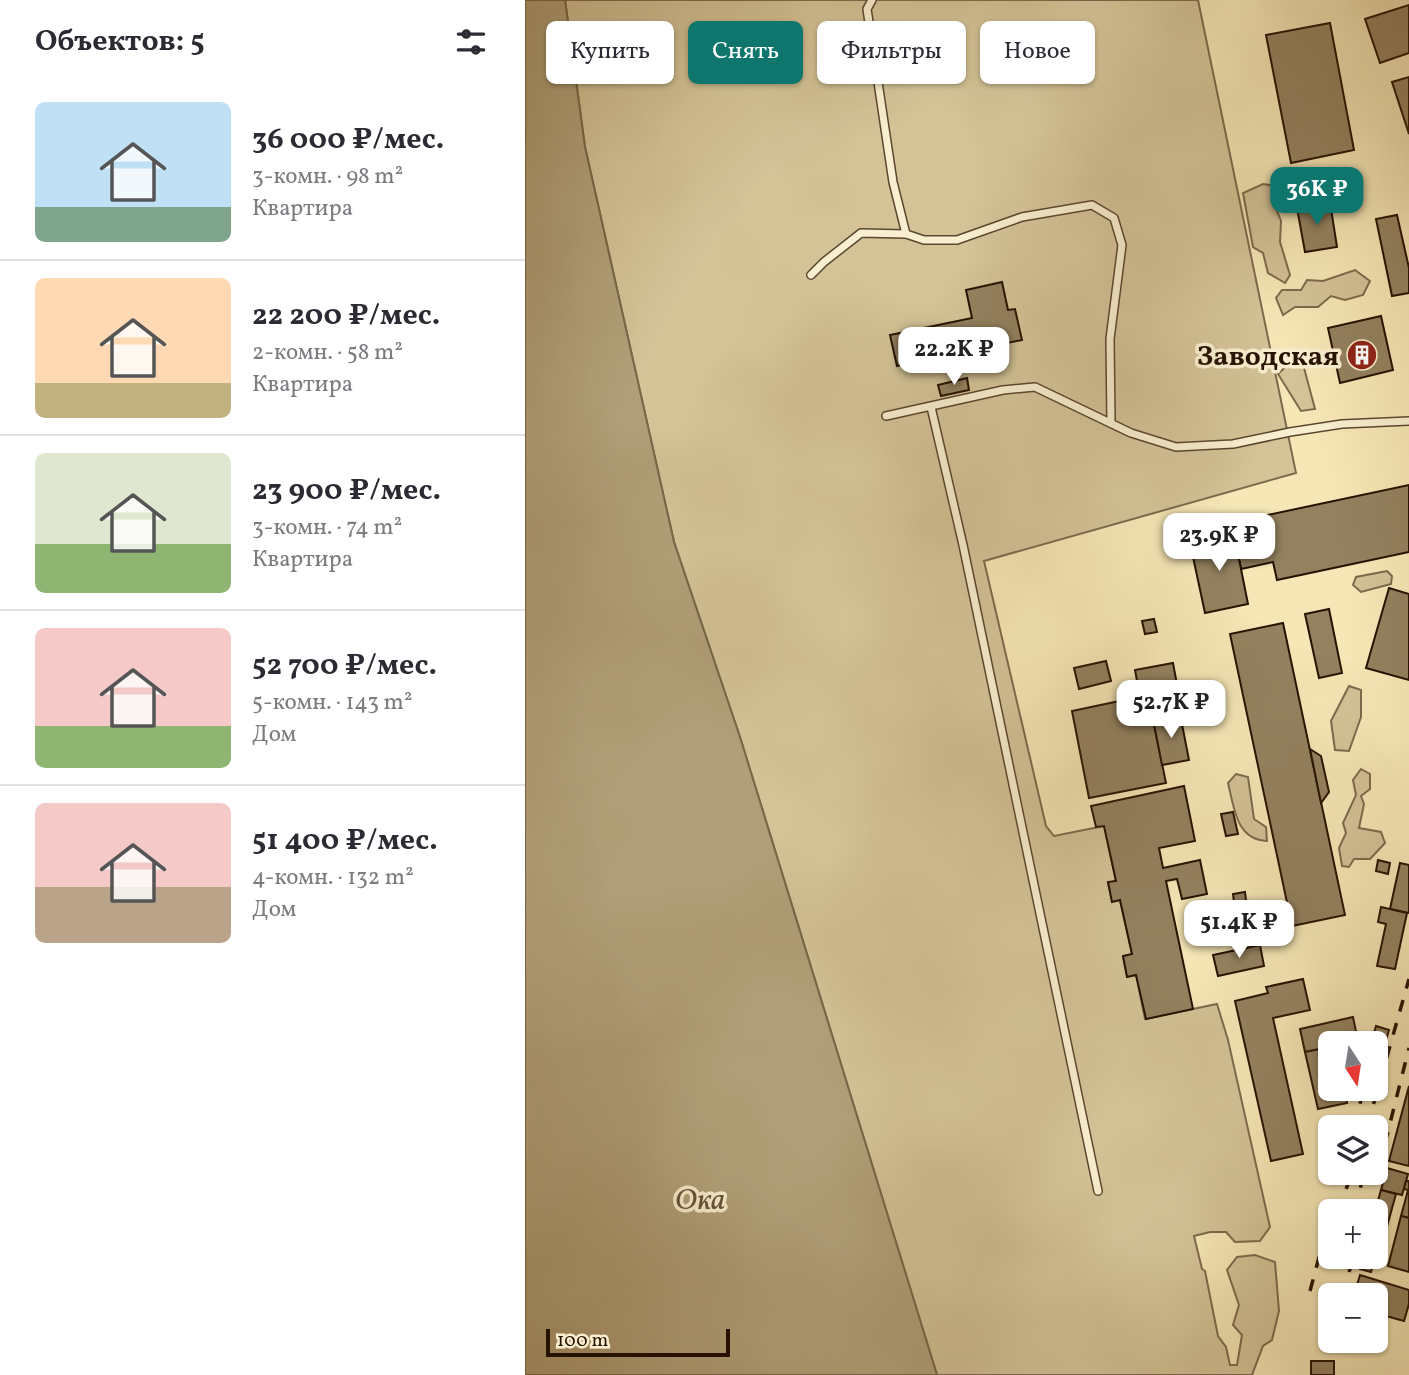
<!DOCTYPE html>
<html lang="ru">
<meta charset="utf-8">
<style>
body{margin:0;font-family:Vollkorn,serif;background:#f2f2f3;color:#2b2b33;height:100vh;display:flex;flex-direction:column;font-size:26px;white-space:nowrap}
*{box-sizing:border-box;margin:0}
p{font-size:23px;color:#7c7c81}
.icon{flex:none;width:38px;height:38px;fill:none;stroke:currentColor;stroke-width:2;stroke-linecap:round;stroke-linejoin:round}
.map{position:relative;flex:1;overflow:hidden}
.panel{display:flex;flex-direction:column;background:#fff;width:525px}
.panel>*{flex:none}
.top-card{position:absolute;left:21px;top:21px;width:665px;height:63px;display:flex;gap:14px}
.needle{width:46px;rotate:168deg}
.controls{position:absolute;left:793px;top:1031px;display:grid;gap:14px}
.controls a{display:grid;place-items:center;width:70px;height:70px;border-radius:10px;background:#fff;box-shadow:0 2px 5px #0004;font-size:35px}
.scale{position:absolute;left:21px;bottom:18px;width:184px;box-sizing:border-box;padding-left:7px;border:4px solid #271200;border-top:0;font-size:19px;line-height:24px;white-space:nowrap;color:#271200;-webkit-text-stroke:5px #f9efd0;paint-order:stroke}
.price{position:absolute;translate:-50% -60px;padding:0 16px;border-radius:14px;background:#fff;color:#222;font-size:23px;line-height:46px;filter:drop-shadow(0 2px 4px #0008)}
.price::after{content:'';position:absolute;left:50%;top:42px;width:21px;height:16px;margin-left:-10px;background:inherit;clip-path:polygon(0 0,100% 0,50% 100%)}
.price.active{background:#0f766e;color:#fff}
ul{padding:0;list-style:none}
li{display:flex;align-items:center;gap:21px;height:175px;padding:0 35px}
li+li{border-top:2px solid #e1e1e2}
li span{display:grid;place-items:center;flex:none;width:196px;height:140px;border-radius:10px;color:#555}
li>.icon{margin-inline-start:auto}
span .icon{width:84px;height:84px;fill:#fffc;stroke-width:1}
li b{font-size:30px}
h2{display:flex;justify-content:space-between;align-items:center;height:84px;padding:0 35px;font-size:30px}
.chip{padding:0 24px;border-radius:10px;background:#fff;box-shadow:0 2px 5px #0004;font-size:24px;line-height:63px}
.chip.active{background:#0f766e;color:#fff}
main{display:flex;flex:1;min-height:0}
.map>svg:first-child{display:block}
.green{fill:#d3c397;stroke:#7d6a4c;stroke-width:2}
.water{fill:#b09f78;stroke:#796748;stroke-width:2}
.building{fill:#93815f;stroke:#271200;stroke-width:2}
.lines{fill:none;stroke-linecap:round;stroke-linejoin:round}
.lane-casing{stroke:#5b472e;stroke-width:10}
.lane{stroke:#f9efd0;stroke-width:7}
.rail{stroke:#271200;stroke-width:3.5;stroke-dasharray:12 12;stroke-linecap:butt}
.labels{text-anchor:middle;stroke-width:7;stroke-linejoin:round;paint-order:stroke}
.poi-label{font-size:28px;font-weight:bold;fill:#271200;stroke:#f9efd0;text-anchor:end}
.water-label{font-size:30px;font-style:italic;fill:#655136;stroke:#f9efd0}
</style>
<main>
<section class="panel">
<h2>Объектов: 5<svg class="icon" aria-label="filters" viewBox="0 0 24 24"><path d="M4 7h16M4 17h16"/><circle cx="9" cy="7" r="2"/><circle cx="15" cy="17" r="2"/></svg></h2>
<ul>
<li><span style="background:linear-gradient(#bfe0f5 75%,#7fa58c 0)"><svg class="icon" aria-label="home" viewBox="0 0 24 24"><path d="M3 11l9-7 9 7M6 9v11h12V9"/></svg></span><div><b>36 000 ₽/мес.</b><p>3-комн. · 98 m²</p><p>Квартира</p></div></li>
<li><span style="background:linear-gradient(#ffd9b3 75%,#c2b280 0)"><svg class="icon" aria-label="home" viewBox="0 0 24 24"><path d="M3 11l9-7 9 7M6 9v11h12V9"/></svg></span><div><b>22 200 ₽/мес.</b><p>2-комн. · 58 m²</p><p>Квартира</p></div></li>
<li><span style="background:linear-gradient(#dfe7d0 65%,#8fb573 0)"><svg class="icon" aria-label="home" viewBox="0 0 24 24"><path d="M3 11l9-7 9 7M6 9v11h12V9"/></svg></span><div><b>23 900 ₽/мес.</b><p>3-комн. · 74 m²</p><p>Квартира</p></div></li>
<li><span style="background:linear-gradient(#f6c9c9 70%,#8fb573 0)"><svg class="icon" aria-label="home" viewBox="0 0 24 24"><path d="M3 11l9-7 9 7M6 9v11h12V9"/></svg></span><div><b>52 700 ₽/мес.</b><p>5-комн. · 143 m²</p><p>Дом</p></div></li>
<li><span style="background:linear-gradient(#f6c9c9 60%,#b9a48a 0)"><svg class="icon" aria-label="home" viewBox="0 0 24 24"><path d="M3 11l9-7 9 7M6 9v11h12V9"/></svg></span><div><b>51 400 ₽/мес.</b><p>4-комн. · 132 m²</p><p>Дом</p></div></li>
</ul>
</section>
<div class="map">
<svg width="884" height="1375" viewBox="0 0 884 1375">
<rect width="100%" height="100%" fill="#f6e7b6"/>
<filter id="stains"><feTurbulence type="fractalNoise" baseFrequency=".00286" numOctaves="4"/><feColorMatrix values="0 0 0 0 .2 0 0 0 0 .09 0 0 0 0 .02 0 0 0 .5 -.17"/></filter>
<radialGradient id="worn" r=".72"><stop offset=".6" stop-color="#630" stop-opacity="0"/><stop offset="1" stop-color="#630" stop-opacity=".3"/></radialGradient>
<g class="green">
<polygon points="40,0 673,0 771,473 459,561 521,826 529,836 579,826 591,881 583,883 587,901 595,900 607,954 598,957 602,976 611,975 620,1019 692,1004 703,1040 745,1227 735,1241 710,1242 701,1232 685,1232 669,1236 677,1269 680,1271 693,1336 701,1347 705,1365 712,1365 717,1335 708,1325 714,1305 702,1270 712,1257 730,1255 750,1262 754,1311 747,1340 738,1346 727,1375 412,1375 215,737 149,542 60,147"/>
<polygon points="738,184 751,186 748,201 756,221 755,242 765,275 760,283 743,273 738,253 728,247 718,193"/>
<polygon points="830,270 845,281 838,295 820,300 806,296 793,307 770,307 758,315 751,298 757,290 776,290 782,280 798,281"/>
<polygon points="767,361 778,364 790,409 776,411 753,374"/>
<polygon points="862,571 867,576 866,584 836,592 828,585 831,577"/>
<polygon points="824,686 836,690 836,717 824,751 810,750 806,721"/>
<polygon points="836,769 845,774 845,789 836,796 839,804 834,828 856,832 860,843 845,859 829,859 824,867 817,866 814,848 821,833 818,823 831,795 828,780"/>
<path d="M711 774 723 777 729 819 741 827 742 841C711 840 709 807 703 783Z"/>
</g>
<polygon class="water" points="0,0 40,0 60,147 149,542 215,737 412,1375 0,1375"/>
<g class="building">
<polygon points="884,5 884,53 855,63 840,19"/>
<polygon points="805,23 829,150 766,163 741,35"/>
<polygon points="884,77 884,134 867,82"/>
<polygon points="805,202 812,247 780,252 772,208"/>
<polygon points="872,215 884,268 884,293 867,296 851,219"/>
<polygon points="477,282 483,310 490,309 497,340 418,356 419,363 382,371 380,364 372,366 365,335 447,318 441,290"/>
<polygon points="856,316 868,370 815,383 803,328"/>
<polygon points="442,378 444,390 416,396 413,385"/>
<polygon points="884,485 884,552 752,580 748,562 716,569 711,544 742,537 738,516"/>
<polygon points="709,534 723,604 680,613 665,543"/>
<polygon points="864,588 884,594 884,680 841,668"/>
<polygon points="804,609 817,673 794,678 780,614"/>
<polygon points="629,619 632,632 620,634 617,621"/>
<polygon points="758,623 820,915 767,926 705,634"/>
<polygon points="581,661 586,681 554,689 549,668"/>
<polygon points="648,663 653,690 615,697 610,670"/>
<polygon points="623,695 641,783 564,798 547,711"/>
<polygon points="655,714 664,760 637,765 628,719"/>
<polygon points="785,749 796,756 804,792 796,803"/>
<polygon points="659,786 670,841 634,848 638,868 675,860 682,894 657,899 652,879 641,881 668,1009 621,1019 611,975 602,977 598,956 607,954 595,900 587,902 583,882 591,881 579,826 571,827 566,806"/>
<polygon points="708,812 713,834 701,836 696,814"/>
<polygon points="853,860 865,863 863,874 851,871"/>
<polygon points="875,863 884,865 884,913 865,909"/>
<polygon points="720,892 722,908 710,910 708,894"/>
<polygon points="856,907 882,913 870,969 852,966 861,924 853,922"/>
<polygon points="735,945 739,966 693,976 688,955"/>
<polygon points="778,979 785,1010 748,1018 778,1154 746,1161 710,1001 743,993 741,987"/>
<polygon points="828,1017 833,1041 805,1043 805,1047 780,1052 775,1029"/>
<polygon points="851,1026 864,1030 855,1062 850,1061 850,1043 846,1043"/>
<polygon points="805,1047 805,1088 819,1088 822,1103 793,1109 780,1052"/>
<polygon points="884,1086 884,1166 864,1161"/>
<polygon points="862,1168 883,1174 877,1195 856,1190"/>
<polygon points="881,1181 884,1181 884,1218 876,1216 883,1190 879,1189"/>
<polygon points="856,1190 871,1194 853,1259 850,1259 846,1272 835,1269 838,1256 850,1256 850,1211"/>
<polygon points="876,1216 884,1218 884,1272 863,1266"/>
<polygon points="835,1275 884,1290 884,1304 879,1321 850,1313 850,1295 829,1295"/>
<rect x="786" y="1361" width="23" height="14"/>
</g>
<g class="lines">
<g class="lane-casing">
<g id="lane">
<polyline points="347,0 342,9 368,182 381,234 399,240 432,240 497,217 567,205 589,218 597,245 585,339 586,423"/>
<polyline points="286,275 299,262 336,233 381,234"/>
<polyline points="406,407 438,545 573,1191"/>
<polyline points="361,416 478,390 510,387 606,433 651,447 708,444 765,432 817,424 884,421"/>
</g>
</g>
<use href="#lane" class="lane"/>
<g class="rail">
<polyline points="829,1127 839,1088"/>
<polyline points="842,1127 884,979"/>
<polyline points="854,1167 884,1048"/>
<polyline points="812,1211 828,1172"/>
<polyline points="830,1211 839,1172"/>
<polyline points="785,1291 797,1246 805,1227"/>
<polyline points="817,1295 829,1256"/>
</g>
</g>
<defs>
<g id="building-disc" transform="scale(1.575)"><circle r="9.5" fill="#8f2418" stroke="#f9efd0"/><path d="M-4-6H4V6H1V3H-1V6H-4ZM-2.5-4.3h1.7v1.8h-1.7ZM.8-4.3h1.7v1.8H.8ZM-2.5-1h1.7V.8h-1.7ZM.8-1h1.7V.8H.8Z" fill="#fff"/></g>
</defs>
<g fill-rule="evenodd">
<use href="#building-disc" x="837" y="355"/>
</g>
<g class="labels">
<g class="poi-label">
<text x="814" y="365">Заводская</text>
</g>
<g class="water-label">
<text x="175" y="1209">Ока</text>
</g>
</g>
<rect width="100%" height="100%" filter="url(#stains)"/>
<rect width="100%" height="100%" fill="url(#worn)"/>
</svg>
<div class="controls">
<a><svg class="needle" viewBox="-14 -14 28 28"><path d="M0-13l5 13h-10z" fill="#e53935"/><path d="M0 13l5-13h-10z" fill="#7c7c81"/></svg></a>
<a><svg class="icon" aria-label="layers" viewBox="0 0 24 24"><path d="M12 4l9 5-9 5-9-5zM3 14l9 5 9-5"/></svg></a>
<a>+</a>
<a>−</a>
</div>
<div class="scale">100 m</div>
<b class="price active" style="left:792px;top:227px">36K ₽</b>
<b class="price" style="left:429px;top:387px">22.2K ₽</b>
<b class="price" style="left:694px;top:573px">23.9K ₽</b>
<b class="price" style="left:646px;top:740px">52.7K ₽</b>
<b class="price" style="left:714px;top:960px">51.4K ₽</b>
<div class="top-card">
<a class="chip">Купить</a>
<a class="chip active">Снять</a>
<a class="chip">Фильтры</a>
<a class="chip">Новое</a>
</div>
</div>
</main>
